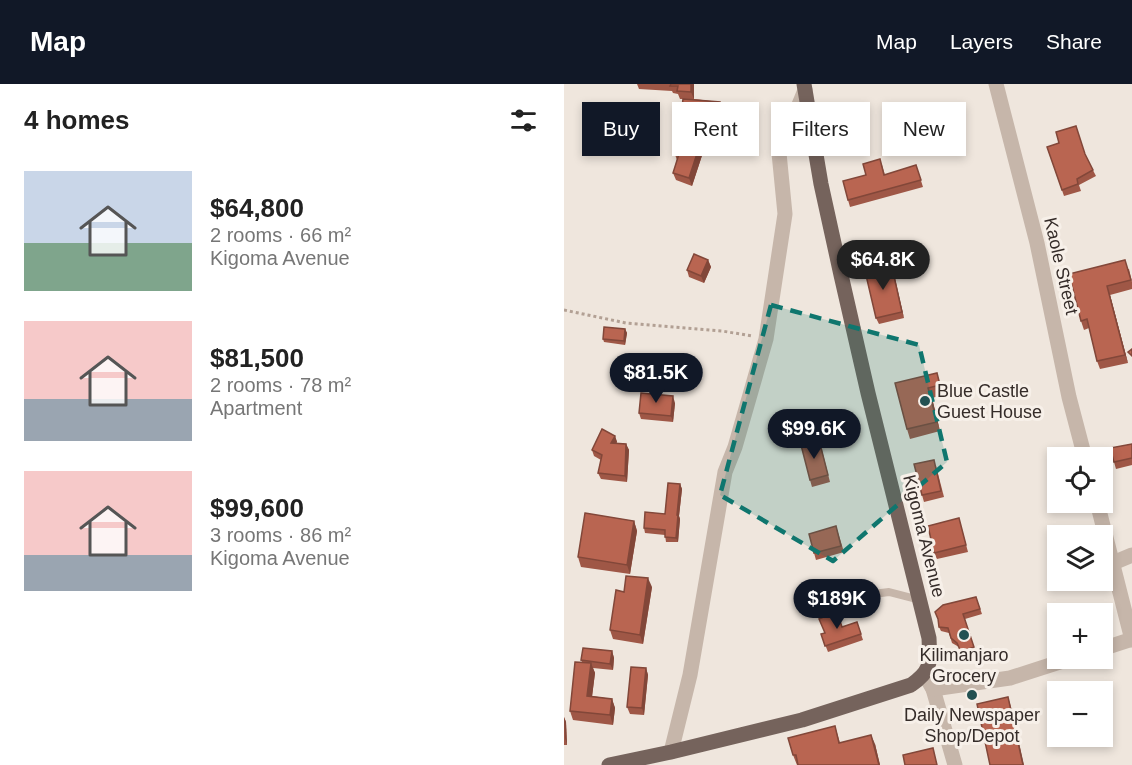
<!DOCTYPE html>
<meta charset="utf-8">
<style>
body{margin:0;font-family:Helvetica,sans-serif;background:#f2f2f2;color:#222;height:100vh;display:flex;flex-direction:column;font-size:22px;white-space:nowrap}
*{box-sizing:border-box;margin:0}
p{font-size:20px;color:#767676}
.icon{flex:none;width:33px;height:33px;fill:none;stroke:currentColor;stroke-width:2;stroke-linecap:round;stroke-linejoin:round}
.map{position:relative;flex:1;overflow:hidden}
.details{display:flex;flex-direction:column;background:#fff;width:564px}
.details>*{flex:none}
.guide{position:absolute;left:18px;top:18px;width:459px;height:54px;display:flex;gap:12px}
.controls{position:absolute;left:483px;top:363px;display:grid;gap:12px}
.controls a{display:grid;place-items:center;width:66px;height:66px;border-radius:0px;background:#fff;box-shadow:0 3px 9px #0003;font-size:30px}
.price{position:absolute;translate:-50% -51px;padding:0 14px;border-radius:21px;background:#111827;color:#fff;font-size:20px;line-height:39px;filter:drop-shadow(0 2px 3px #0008)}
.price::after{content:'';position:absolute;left:50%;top:36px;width:18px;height:14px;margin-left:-9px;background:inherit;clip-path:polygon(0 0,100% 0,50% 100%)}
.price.on{background:#222;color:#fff}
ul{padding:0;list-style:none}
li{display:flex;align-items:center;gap:18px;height:150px;padding:0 24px}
li span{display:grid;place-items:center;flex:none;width:168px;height:120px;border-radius:0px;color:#555}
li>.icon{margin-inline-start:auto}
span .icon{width:72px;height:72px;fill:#fffc;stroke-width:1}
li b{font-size:26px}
h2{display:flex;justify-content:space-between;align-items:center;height:72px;padding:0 24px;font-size:26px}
.chip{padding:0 21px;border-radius:0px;background:#fff;box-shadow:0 3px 9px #0003;font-size:21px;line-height:54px}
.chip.on{background:#111827;color:#fff}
header{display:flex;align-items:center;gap:36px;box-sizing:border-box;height:84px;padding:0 30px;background:#111827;color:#fff}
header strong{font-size:28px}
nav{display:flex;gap:33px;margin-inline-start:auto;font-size:21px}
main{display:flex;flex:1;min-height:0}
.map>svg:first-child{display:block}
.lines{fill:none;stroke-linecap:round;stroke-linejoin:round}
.path{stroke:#b2a094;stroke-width:3;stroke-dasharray:3 3;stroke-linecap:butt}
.service{stroke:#c6b6aa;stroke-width:8}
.minor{stroke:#c6b6aa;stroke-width:15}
.primary{stroke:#75635c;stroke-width:15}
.wall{fill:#9f5746}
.shaded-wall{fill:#824739}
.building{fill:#b96551;stroke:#824739;stroke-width:1.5}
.marked{fill:#0f766e;fill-opacity:0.2;stroke:#0f766e;stroke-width:4.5;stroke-dasharray:12 8;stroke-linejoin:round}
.poi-dot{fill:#235152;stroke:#f7f0e9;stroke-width:2}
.labels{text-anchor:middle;stroke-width:6;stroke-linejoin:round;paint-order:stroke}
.street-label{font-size:18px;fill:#352c29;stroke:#f7f0e9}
.poi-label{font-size:18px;fill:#352c29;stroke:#f7f0e9}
</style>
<header>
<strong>Map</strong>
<nav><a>Map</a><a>Layers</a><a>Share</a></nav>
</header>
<main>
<section class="details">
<h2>4 homes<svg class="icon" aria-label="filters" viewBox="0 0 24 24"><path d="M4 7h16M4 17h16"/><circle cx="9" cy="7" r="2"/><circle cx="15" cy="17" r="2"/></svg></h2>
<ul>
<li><span style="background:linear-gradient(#c9d6e8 60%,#7fa58c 0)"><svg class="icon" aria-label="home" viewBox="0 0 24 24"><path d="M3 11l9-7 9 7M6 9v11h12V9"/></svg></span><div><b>$64,800</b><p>2 rooms · 66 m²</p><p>Kigoma Avenue</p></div></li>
<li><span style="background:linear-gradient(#f6c9c9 65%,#9aa5b1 0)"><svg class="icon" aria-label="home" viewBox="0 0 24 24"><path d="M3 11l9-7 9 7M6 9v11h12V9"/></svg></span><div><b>$81,500</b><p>2 rooms · 78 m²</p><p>Apartment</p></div></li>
<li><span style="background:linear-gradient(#f6c9c9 70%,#9aa5b1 0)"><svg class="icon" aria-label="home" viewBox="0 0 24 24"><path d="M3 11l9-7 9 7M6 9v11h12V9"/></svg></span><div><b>$99,600</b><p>3 rooms · 86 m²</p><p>Kigoma Avenue</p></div></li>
</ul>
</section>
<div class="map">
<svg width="568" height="681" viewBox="0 0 568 681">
<rect width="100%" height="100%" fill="#efe6dd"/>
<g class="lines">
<polyline class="path" points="0,226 62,239 158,247 188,252"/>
<polyline class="service" points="263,516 325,508 356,516"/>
<g class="minor">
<polyline points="432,0 473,159 505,313 521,374"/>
<polyline points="533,418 568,556"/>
<polyline points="549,479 568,471"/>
<polyline points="538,565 568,555"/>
<polyline points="365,598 369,605 391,681"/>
<polyline points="369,605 446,594 508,574"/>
<polyline points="107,668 126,591 161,388 171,363 202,255 221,130 215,69 241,6"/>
</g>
<path class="primary" d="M45 681 107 668 238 636 347 601C368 586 366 580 365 554L304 309 277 191 257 100 240 0"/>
</g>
<g class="wall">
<polygon points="73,0 130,0 130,15 156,18 159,26 157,42 148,41 128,102 112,96 109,89 113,76 110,68 121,39 119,39 117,31 119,15 116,15 114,10 109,9 108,7 75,5"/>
<polygon points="288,30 292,44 272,50 270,44"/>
<polygon points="483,63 521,71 532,92 515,101 517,107 500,112"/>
<polygon points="318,81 321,91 352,81 359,103 286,123 284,116 302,91"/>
<polygon points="144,176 147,183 140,199 125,193 123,186"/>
<polygon points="313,178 316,184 316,191 329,188 340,234 315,240 312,234"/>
<polygon points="565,185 568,198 568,205 546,211 564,279 536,285 533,277 525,244 520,246 517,237 505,190"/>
<polygon points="61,245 63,249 61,261 40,258 39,255"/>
<polygon points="331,299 376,299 379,311 368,314 376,347 346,355 343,345"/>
<polygon points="111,319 109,338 77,335 75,329"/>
<polygon points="51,352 53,358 52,359 62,360 65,366 63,398 37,395 34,389 37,376 30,372 28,366"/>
<polygon points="568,360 568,381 552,385 550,378"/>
<polygon points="257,362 266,398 248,403 246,396"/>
<polygon points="372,382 380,413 360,418 358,411"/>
<polygon points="116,400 118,405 115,432 116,435 114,458 102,458 101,451 81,449 80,444 101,430"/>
<polygon points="395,434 404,468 373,475 370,469"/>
<polygon points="70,437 73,447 66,490 17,483 14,473"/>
<polygon points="272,442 280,468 252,476 250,469"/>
<polygon points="88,503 79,560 49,555 46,546 60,508"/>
<polygon points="412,513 418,530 401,535 411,568 398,572 395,563 388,559 385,549 377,547 375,543"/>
<polygon points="272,538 278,543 293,538 299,556 264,568 257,550 261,549"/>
<polygon points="48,567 50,574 49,586 29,584 31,589 28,612 48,615 51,624 49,641 9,636 6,627 18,578 17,576"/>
<polygon points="82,584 84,591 80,631 66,630 63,623"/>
<polygon points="0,633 2,638 3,661 0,661"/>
<polygon points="271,642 276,659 311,660 316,681 233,681 229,671"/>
</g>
<g class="shaded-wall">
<polygon points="127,0 130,0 130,15 127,8"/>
<polygon points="156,18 159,26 157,42 154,34"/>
<polygon points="145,33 148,41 128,102 125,94"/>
<polygon points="144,176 147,183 140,199 137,192"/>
<polygon points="329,188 331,194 340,234 338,228"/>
<polygon points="543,202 546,211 564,279 561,271"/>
<polygon points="61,245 63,249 61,261 60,257"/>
<polygon points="364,304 368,314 376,347 373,338"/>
<polygon points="109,312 111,319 109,338 107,332"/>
<polygon points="51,352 53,358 49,365 47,359"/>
<polygon points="62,360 65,366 63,398 61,392"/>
<polygon points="116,400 118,405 115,432 116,435 114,458 112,454 113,431"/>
<polygon points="70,437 73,447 66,490 63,481"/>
<polygon points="84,494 88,503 79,560 76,551"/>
<polygon points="48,567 50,574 49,586 46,580"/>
<polygon points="27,579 31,589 27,621 23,612"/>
<polygon points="82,584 84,591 80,631 78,624"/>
<polygon points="444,613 447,623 460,681 459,681"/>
<polygon points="48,615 51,624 49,641 46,631"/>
<polygon points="0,633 2,638 3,661 1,654"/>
<polygon points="307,651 311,660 316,681 315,681"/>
</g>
<g class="building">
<polygon points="107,0 127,0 127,8 113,7 114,2 106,2"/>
<polygon points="119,15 156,18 154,34 145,33 125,94 109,89 115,70 110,68 123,32 117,31"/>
<polygon points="286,24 290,38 270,44 266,29"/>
<polygon points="512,42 521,70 529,86 513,95 514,100 498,106 483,63 495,59 492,48"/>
<polygon points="316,75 320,91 352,81 357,96 284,116 279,97 302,91 299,80"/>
<polygon points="130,170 144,176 137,192 123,186"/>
<polygon points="561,176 567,196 543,202 561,271 533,277 523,235 517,237 505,190"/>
<polygon points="313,178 315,191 329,188 338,228 312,234 301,187 301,179"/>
<polygon points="40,243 61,245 60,257 39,255"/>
<polygon points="568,265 568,272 564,268"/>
<polygon points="373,289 376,301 364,304 373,338 343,345 331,299"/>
<polygon points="77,309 109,312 107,332 75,329"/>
<polygon points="38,345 51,352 47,359 62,360 61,392 34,389 38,371 28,366"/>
<polygon points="255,356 264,391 246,396 237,361"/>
<polygon points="568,360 568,374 550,378 546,364"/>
<polygon points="370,376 377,407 358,411 350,380"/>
<polygon points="104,399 116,400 113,431 114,431 112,454 101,453 101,446 80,444 81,428 101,430"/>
<polygon points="21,429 70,437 63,481 14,473"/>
<polygon points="395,434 402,461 370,469 364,442"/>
<polygon points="272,442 277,462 250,469 245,450"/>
<polygon points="62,492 84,494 76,551 46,546 52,506 60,508"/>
<polygon points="412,513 416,525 399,530 410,563 397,568 393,559 387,554 384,544 375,543 374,535 371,528 379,521"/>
<polygon points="269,529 272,538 276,537 278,543 293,538 297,550 261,562 257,550 261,549 255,535"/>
<polygon points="19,564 48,567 46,580 17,576"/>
<polygon points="11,578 27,579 23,612 48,615 46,631 6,627"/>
<polygon points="67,583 82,584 78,624 63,623"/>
<polygon points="444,613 459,681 426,681 413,620"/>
<polygon points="271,642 275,659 307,651 315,681 234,681 232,671 229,671 224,654"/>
<polygon points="369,664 373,681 341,681 339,671"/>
</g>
<path class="marked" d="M207 221 355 261 383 378 269 477 156 411Z"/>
<g class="poi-dot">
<circle cx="361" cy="317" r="6"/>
<circle cx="400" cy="551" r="6"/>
<circle cx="408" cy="611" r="6"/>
</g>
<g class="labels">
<g class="street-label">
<text transform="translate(497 182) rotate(77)" y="6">Kaole Street</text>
<text transform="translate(360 452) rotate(76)" y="6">Kigoma Avenue</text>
</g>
<g class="poi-label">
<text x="373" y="313" text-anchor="start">Blue Castle<tspan x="373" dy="21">Guest House</tspan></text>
<text x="400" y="577">Kilimanjaro<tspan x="400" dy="21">Grocery</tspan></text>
<text x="408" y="637">Daily Newspaper<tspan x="408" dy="21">Shop/Depot</tspan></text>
</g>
</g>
</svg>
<div class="controls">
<a><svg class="icon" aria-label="locate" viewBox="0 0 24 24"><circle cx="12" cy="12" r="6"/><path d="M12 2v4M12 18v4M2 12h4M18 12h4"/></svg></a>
<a><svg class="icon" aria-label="layers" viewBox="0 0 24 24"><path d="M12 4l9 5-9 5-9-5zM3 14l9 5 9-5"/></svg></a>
<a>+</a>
<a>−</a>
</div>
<b class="price on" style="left:319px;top:207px">$64.8K</b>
<b class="price" style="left:92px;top:320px">$81.5K</b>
<b class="price" style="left:250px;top:376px">$99.6K</b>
<b class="price" style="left:273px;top:546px">$189K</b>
<div class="guide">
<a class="chip on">Buy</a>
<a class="chip">Rent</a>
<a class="chip">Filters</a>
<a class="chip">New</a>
</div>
</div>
</main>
